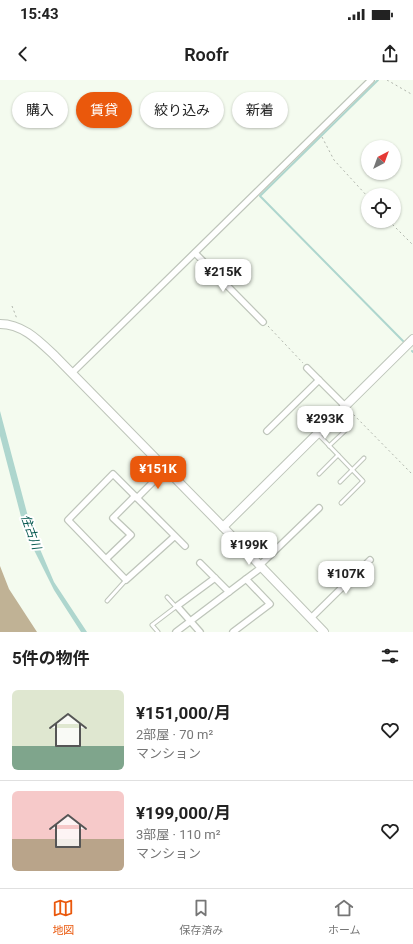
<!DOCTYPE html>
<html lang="ja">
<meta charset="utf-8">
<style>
body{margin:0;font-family:Roboto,"Noto Sans JP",sans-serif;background:#f2f2f2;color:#222;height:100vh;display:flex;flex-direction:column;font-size:15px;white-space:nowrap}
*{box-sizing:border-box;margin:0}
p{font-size:13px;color:#767676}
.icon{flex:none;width:22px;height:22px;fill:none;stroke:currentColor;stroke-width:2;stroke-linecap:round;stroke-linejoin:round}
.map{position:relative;height:552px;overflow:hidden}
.drawer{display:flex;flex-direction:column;background:#fff;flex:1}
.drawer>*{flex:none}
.guide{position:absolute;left:12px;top:12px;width:389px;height:36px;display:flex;gap:8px}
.needle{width:26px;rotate:41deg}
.fabs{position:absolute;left:361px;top:60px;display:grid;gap:8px}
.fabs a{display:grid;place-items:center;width:40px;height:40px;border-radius:50%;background:#fff;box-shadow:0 1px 3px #0004;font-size:20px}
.price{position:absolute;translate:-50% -34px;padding:0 9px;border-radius:8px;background:#fff;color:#222;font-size:13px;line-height:26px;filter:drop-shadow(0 1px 2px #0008)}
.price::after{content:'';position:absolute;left:50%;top:24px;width:12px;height:9px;margin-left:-6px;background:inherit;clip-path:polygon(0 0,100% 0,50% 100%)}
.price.selected{background:#ea580c;color:#fff}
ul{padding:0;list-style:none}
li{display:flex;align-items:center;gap:12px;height:100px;padding:0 12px}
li+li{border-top:1px solid #e0e0e0}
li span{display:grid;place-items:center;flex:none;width:112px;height:80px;border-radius:6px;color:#555}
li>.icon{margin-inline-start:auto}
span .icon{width:48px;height:48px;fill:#fffc;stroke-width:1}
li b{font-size:17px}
h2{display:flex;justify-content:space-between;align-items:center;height:48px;padding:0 12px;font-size:17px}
.chip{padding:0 14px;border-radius:18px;background:#fff;box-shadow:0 1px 3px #0004;font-size:14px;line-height:36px}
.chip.selected{background:#ea580c;color:#fff}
.status{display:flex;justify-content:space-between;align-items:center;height:28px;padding:0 20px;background:#fff;direction:ltr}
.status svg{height:11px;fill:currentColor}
header{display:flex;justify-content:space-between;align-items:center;height:52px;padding:0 12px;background:#fff;font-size:18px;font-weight:600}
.dock{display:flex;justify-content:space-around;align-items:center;height:56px;border-top:1px solid #e0e0e0;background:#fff;font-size:11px;color:#767676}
.dock a{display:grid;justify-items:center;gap:2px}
.dock .selected{color:#ea580c}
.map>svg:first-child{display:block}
.forest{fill:#c0b295}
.water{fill:#aed6ce}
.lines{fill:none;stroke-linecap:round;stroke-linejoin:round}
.stream{stroke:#aed6ce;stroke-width:2}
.lane-casing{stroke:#bec5ba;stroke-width:5}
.street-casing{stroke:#bec5ba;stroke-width:8}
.secondary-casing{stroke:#bec5ba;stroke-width:10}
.path{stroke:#b0b5ac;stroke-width:1;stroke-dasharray:2 3;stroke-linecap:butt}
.lane{stroke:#fff;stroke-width:3}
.street{stroke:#fff;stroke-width:5.5}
.secondary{stroke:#fff;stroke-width:8}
.labels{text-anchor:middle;stroke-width:4;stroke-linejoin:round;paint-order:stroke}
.water-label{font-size:12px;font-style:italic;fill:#065950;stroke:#fff}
</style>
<div class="status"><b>15:43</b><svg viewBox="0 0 49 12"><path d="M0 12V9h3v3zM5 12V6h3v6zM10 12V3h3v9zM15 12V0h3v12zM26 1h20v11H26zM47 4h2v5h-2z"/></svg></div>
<header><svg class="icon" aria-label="back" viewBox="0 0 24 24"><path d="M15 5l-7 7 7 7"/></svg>Roofr<svg class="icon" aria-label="share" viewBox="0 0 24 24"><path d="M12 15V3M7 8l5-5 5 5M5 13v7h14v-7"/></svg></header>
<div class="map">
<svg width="413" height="552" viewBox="0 0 413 552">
<rect width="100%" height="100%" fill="#f4fbef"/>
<polygon class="forest" points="0,486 9,509 37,552 0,552"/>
<polygon class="water" points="0,331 31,448 54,502 87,552 81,552 54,510 25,452 0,356"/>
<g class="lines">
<g class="stream">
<polyline points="378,0 260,116 403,261"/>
<polyline points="412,271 413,272"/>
</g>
<g class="lane-casing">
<g id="lane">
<polyline points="318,354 363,401 341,423"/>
<polyline points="329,366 346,350"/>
<polyline points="319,394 338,375"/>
<polyline points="340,402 364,378"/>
<polyline points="167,517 176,527"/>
<polyline points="107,521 126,500"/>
<polyline points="158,552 152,545 177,526"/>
</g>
</g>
<g class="street-casing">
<g id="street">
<polyline points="195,173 263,242"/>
<polyline points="307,288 345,326"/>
<polyline points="72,293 371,0"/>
<polyline points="267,351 319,300"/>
<polyline points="137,418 166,389"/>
<polyline points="175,456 126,500 68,440 113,394 185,466"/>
<polyline points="106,479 131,455 113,438 135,416"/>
<polyline points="200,483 229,512"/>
<polyline points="260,485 319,428"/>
<polyline points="246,499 262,487"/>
<polyline points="311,538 370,480"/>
<polyline points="176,552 246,499 270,524 233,552"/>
<polyline points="200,552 177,526 215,498"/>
</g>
</g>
<g class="secondary-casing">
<g id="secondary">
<path d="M0 244C23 244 39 261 55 276L223 447 324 552"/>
<polyline points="223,447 413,259"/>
</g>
</g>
<g class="path">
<polyline points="387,0 413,15"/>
<polyline points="322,57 334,80 368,117"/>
<polyline points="389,141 413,165"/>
<polyline points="12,226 17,239"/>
<polyline points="268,246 303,283"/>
<polyline points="350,331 413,395"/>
</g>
<use href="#lane" class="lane"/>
<use href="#street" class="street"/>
<use href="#secondary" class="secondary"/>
</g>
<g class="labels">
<g class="water-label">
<text transform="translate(31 452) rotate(70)" y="4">住古川</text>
</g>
</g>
</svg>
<div class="fabs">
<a><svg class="needle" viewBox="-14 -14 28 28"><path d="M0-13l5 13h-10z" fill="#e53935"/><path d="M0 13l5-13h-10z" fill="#767676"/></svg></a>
<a><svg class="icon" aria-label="locate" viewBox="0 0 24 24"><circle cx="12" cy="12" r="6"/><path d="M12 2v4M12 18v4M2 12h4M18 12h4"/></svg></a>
</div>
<b class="price" style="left:223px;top:213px">¥215K</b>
<b class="price" style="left:325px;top:360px">¥293K</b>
<b class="price selected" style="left:158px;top:410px">¥151K</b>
<b class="price" style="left:249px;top:486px">¥199K</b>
<b class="price" style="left:346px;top:515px">¥107K</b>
<div class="guide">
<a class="chip">購入</a>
<a class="chip selected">賃貸</a>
<a class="chip">絞り込み</a>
<a class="chip">新着</a>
</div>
</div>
<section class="drawer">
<h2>5件の物件<svg class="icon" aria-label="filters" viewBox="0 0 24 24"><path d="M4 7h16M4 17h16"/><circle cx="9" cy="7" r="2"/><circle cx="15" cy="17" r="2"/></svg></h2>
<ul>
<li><span style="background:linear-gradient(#dfe7d0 70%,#7fa58c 0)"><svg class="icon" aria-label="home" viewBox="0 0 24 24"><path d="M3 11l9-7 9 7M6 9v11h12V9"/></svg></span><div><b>¥151,000/月</b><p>2部屋 · 70 m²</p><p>マンション</p></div><svg class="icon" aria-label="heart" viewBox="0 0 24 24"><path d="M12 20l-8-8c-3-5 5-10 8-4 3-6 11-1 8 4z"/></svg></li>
<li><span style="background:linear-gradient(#f6c9c9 60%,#b9a48a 0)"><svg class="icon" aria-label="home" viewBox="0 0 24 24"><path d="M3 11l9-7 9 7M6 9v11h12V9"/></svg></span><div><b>¥199,000/月</b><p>3部屋 · 110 m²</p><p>マンション</p></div><svg class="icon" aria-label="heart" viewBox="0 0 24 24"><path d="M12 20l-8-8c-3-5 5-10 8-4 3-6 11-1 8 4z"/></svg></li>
</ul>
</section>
<nav class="dock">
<a class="selected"><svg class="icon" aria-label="map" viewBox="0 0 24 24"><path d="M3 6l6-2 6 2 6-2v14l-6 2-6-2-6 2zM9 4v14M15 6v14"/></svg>地図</a>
<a><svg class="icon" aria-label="saved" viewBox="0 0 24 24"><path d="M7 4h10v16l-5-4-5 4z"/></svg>保存済み</a>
<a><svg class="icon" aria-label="home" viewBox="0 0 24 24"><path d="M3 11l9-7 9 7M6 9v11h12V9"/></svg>ホーム</a>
</nav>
